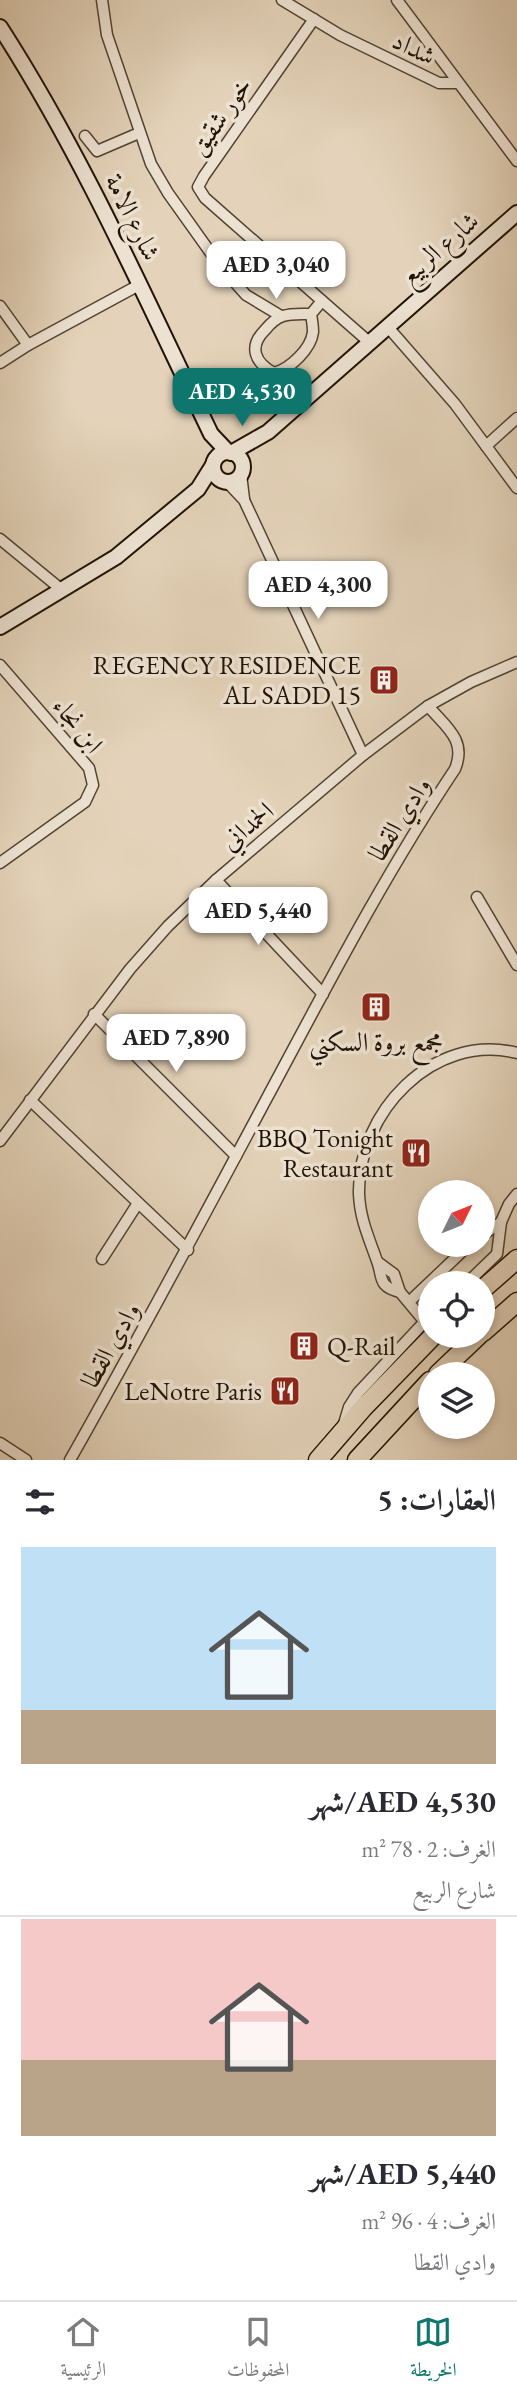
<!DOCTYPE html>
<html lang="ar">
<meta charset="utf-8">
<style>
body{margin:0;font-family:"EB Garamond",Amiri,serif;background:#f2f2f3;color:#2b2b33;direction:rtl;height:100vh;display:flex;flex-direction:column;font-size:26px;white-space:nowrap}
*{box-sizing:border-box;margin:0}
p{font-size:23px;color:#7c7c81}
.icon{flex:none;width:38px;height:38px;fill:none;stroke:currentColor;stroke-width:2;stroke-linecap:round;stroke-linejoin:round}
.map{position:relative;height:1460px;overflow:hidden;direction:ltr}
.drawer{display:flex;flex-direction:column;background:#fff;flex:1}
.drawer>*{flex:none}
.needle{width:46px;rotate:47deg}
.controls{position:absolute;left:418px;top:1180px;display:grid;gap:14px}
.controls a{display:grid;place-items:center;width:77px;height:77px;border-radius:50%;background:#fff;box-shadow:0 4px 10px #0003;font-size:35px}
.price{position:absolute;translate:-50% -60px;padding:0 16px;border-radius:14px;background:#fff;color:#222;font-size:23px;line-height:46px;filter:drop-shadow(0 2px 4px #0008)}
.price::after{content:'';position:absolute;left:50%;top:42px;width:21px;height:16px;margin-left:-10px;background:inherit;clip-path:polygon(0 0,100% 0,50% 100%)}
.price.selected{background:#0f766e;color:#fff}
ul{padding:0;list-style:none}
li{display:grid;align-content:center;gap:14px;height:371px;padding:0 21px}
li+li{border-top:2px solid #e1e1e2}
li span{display:grid;place-items:center;height:217px;border-radius:0px;color:#555}
li>.icon{margin-inline-start:auto}
span .icon{width:126px;height:126px;fill:#fffc;stroke-width:1}
li b{font-size:30px}
h2{display:flex;justify-content:space-between;align-items:center;height:84px;padding:0 21px;font-size:30px}
.tabs{display:flex;justify-content:space-around;align-items:center;height:98px;border-top:2px solid #e1e1e2;background:#fff;font-size:19px;color:#7c7c81}
.tabs a{display:grid;justify-items:center;gap:4px}
.tabs .selected{color:#0f766e}
.map>svg:first-child{display:block}
.lines{fill:none;stroke-linecap:round;stroke-linejoin:round}
.street-casing{stroke:#514332;stroke-width:13}
.secondary-casing{stroke:#201304;stroke-width:18}
.highway-casing{stroke:#201304;stroke-width:21}
.street{stroke:#ede2d2;stroke-width:10}
.secondary{stroke:#ede2d2;stroke-width:14}
.highway{stroke:#e4d3ba;stroke-width:18}
.labels{text-anchor:middle;stroke-width:7;stroke-linejoin:round;paint-order:stroke}
.street-label{font-size:26px;fill:#201304;stroke:#ede2d2}
.poi-label{font-size:26px;fill:#201304;stroke:#ede2d2;text-anchor:end}
</style>
<div class="map">
<svg width="517" height="1460" viewBox="0 0 517 1460">
<rect width="100%" height="100%" fill="#e4d3ba"/>
<filter id="stains"><feTurbulence type="fractalNoise" baseFrequency=".00286" numOctaves="4"/><feColorMatrix values="0 0 0 0 .2 0 0 0 0 .09 0 0 0 0 .02 0 0 0 .5 -.17"/></filter>
<radialGradient id="worn" r=".72"><stop offset=".6" stop-color="#630" stop-opacity="0"/><stop offset="1" stop-color="#630" stop-opacity=".3"/></radialGradient>
<g class="lines">
<g class="street-casing">
<g id="street">
<polyline points="102,0 107,35 151,164 168,193 220,266 246,295 281,316"/>
<polyline points="282,0 340,35 439,83 458,83"/>
<polyline points="397,0 517,161"/>
<polyline points="314,19 204,176 198,187 205,198 369,342"/>
<polyline points="85,136 97,151 139,133"/>
<polyline points="0,306 28,345"/>
<path d="M311 314C302 314 292 313 283 316 276 318 270 324 265 330 248 347 255 363 274 373 290 369 311 349 313 332 313 326 312 320 311 314L322 301"/>
<polyline points="387,326 455,404 517,488"/>
<polyline points="0,363 28,345 139,285"/>
<polyline points="486,446 517,418"/>
<polyline points="241,474 244,499"/>
<polyline points="227,482 244,500 363,755"/>
<polyline points="0,539 62,590"/>
<polyline points="0,665 89,768 93,785 85,802 0,863"/>
<polyline points="216,880 323,994"/>
<polyline points="477,897 517,965"/>
<polyline points="94,1014 236,1156"/>
<polyline points="30,1100 188,1250"/>
<polyline points="0,1141 130,969 168,926 216,880 363,755 428,706 471,682 517,662"/>
<polyline points="483,1235 501,1222"/>
<polyline points="102,1259 138,1203"/>
<polyline points="379,1263 394,1274 400,1292 425,1322"/>
<polyline points="467,1283 497,1254 501,1222 509,1204 517,1194"/>
<path d="M400 1292C377 1287 383 1276 377 1261 369 1238 360 1219 359 1194 357 1113 433 1032 517 1053"/>
<polyline points="409,1302 470,1244"/>
<polyline points="343,1427 349,1407 358,1393 430,1316"/>
<polyline points="0,1443 26,1460"/>
<path d="M70 1460C138 1340 203 1218 268 1096 327 986 385 874 455 769 467 740 446 727 428 706"/>
</g>
</g>
<g class="secondary-casing">
<g id="secondary">
<path d="M0 27C83 156 145 297 211 434L228 452"/>
<circle cx="228" cy="467" r="15"/>
<polyline points="231,453 268,432 517,213"/>
<polyline points="0,627 116,557 198,489 213,465"/>
</g>
</g>
<g class="highway-casing">
<g id="highway">
<polyline points="483,1289 517,1259"/>
<polyline points="483,1332 517,1302"/>
<polyline points="438,1374 479,1335"/>
<polyline points="318,1460 363,1408 434,1335"/>
<polyline points="357,1460 430,1381"/>
</g>
</g>
<use href="#street" class="street"/>
<use href="#secondary" class="secondary"/>
<use href="#highway" class="highway"/>
</g>
<defs>
<g id="building-square" transform="scale(1.575)"><rect x="-9" y="-9" width="18" height="18" rx="4" fill="#8f2418" stroke="#ede2d2"/><path d="M-4-6H4V6H1V3H-1V6H-4ZM-2.5-4.3h1.7v1.8h-1.7ZM.8-4.3h1.7v1.8H.8ZM-2.5-1h1.7V.8h-1.7ZM.8-1h1.7V.8H.8Z" fill="#fff"/></g>
<g id="restaurant-square" transform="scale(1.575)"><rect x="-9" y="-9" width="18" height="18" rx="4" fill="#8f2418" stroke="#ede2d2"/><path d="M-5-6h1v4h1v-4h1v4h1v-4h1v5L-1.5 .5V6h-2V.5L-5-1ZM5-6V6H3V1.5H1.5Q1.5-4 5-6Z" fill="#fff"/></g>
</defs>
<g fill-rule="evenodd">
<use href="#building-square" x="384" y="680"/>
<use href="#building-square" x="376" y="1007"/>
<use href="#restaurant-square" x="416" y="1153"/>
<use href="#building-square" x="304" y="1346"/>
<use href="#restaurant-square" x="285" y="1391"/>
</g>
<g class="labels">
<g class="street-label">
<text transform="translate(414 48) rotate(26)" y="9">شداد</text>
<text transform="translate(220 116) rotate(-55)" y="9">خور شقيق</text>
<text transform="translate(133 217) rotate(64)" y="9">شارع الامة</text>
<text transform="translate(439 248) rotate(-41)" y="9">شارع الربيع</text>
<text transform="translate(78 725) rotate(51)" y="9">ابن نجاء</text>
<text transform="translate(399 819) rotate(-58)" y="9">وادي القطا</text>
<text transform="translate(247 826) rotate(-40)" y="9">الحمداني</text>
<text transform="translate(110 1345) rotate(-61)" y="9">وادي القطا</text>
</g>
<g class="poi-label">
<text x="361" y="674">REGENCY RESIDENCE<tspan x="361" dy="30">AL SADD 15</tspan></text>
<text x="376" y="1051" text-anchor="middle">مجمع بروة السكني</text>
<text x="393" y="1147">BBQ Tonight<tspan x="393" dy="30">Restaurant</tspan></text>
<text x="327" y="1355" text-anchor="start">Q-Rail</text>
<text x="262" y="1400">LeNotre Paris</text>
</g>
</g>
<rect width="100%" height="100%" filter="url(#stains)"/>
<rect width="100%" height="100%" fill="url(#worn)"/>
</svg>
<div class="controls">
<a><svg class="needle" viewBox="-14 -14 28 28"><path d="M0-13l5 13h-10z" fill="#e53935"/><path d="M0 13l5-13h-10z" fill="#7c7c81"/></svg></a>
<a><svg class="icon" aria-label="locate" viewBox="0 0 24 24"><circle cx="12" cy="12" r="6"/><path d="M12 2v4M12 18v4M2 12h4M18 12h4"/></svg></a>
<a><svg class="icon" aria-label="layers" viewBox="0 0 24 24"><path d="M12 4l9 5-9 5-9-5zM3 14l9 5 9-5"/></svg></a>
</div>
<b class="price" style="left:276px;top:301px">AED 3,040</b>
<b class="price selected" style="left:242px;top:428px">AED 4,530</b>
<b class="price" style="left:318px;top:621px">AED 4,300</b>
<b class="price" style="left:258px;top:947px">AED 5,440</b>
<b class="price" style="left:176px;top:1074px">AED 7,890</b>
</div>
<section class="drawer">
<h2>العقارات: 5<svg class="icon" aria-label="filters" viewBox="0 0 24 24"><path d="M4 7h16M4 17h16"/><circle cx="9" cy="7" r="2"/><circle cx="15" cy="17" r="2"/></svg></h2>
<ul>
<li><span style="background:linear-gradient(#bfe0f5 75%,#b9a48a 0)"><svg class="icon" aria-label="home" viewBox="0 0 24 24"><path d="M3 11l9-7 9 7M6 9v11h12V9"/></svg></span><div><b>AED 4,530/شهر</b><p>الغرف: 2 · 78 m²</p><p>شارع الربيع</p></div></li>
<li><span style="background:linear-gradient(#f6c9c9 65%,#b9a48a 0)"><svg class="icon" aria-label="home" viewBox="0 0 24 24"><path d="M3 11l9-7 9 7M6 9v11h12V9"/></svg></span><div><b>AED 5,440/شهر</b><p>الغرف: 4 · 96 m²</p><p>وادي القطا</p></div></li>
</ul>
</section>
<nav class="tabs">
<a class="selected"><svg class="icon" aria-label="map" viewBox="0 0 24 24"><path d="M3 6l6-2 6 2 6-2v14l-6 2-6-2-6 2zM9 4v14M15 6v14"/></svg>الخريطة</a>
<a><svg class="icon" aria-label="saved" viewBox="0 0 24 24"><path d="M7 4h10v16l-5-4-5 4z"/></svg>المحفوظات</a>
<a><svg class="icon" aria-label="home" viewBox="0 0 24 24"><path d="M3 11l9-7 9 7M6 9v11h12V9"/></svg>الرئيسية</a>
</nav>
